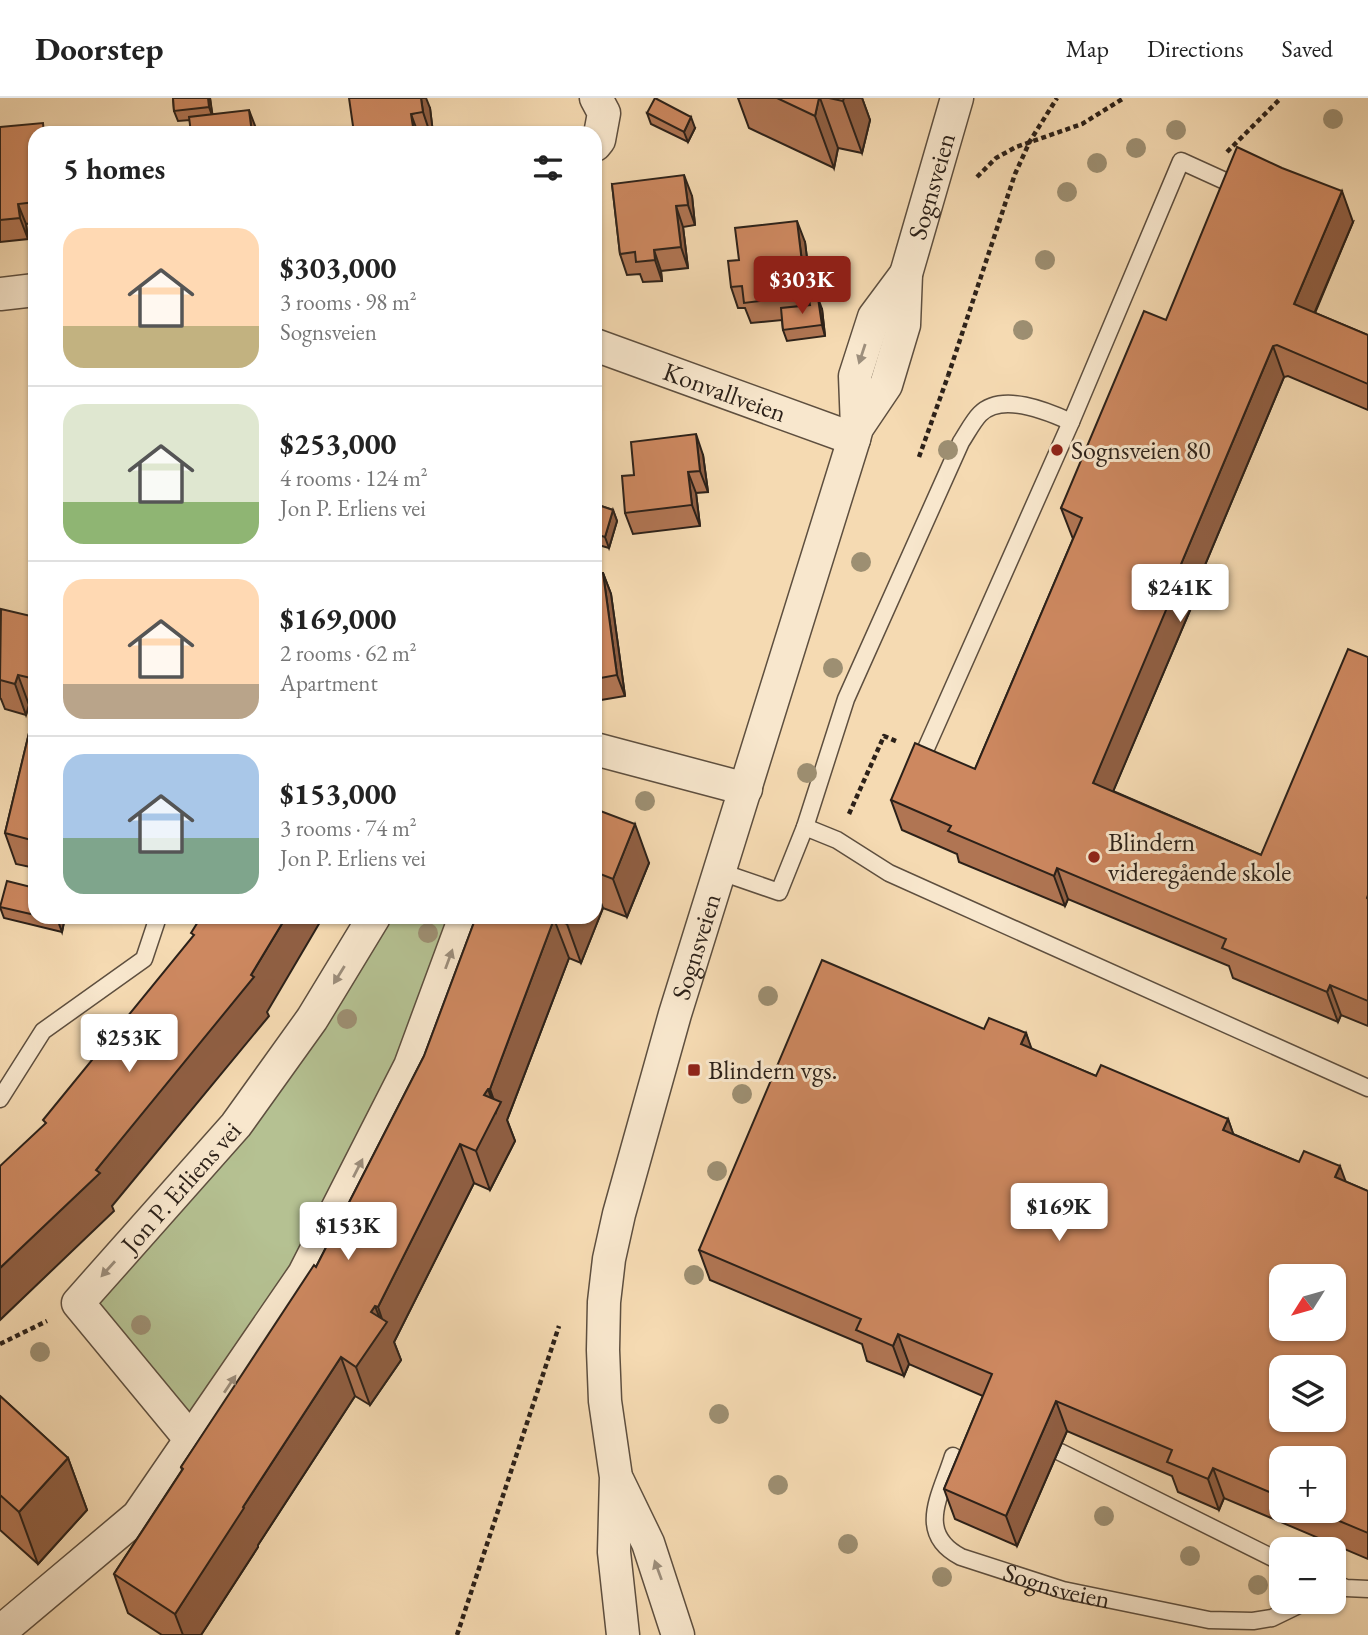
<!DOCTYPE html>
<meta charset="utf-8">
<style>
body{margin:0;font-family:"EB Garamond",serif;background:#f2f2f2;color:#222;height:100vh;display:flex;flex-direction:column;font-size:26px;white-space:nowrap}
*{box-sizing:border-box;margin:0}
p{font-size:23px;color:#767676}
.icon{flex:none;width:38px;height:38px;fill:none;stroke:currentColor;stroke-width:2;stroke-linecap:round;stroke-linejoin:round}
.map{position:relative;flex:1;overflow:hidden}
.side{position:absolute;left:28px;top:28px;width:574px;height:798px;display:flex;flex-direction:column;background:#fff;border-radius:21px;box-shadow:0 2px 5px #0004}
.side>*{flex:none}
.needle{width:46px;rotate:233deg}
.controls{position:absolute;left:1269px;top:1166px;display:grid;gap:14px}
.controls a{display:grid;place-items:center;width:77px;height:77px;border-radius:14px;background:#fff;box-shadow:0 2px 5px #0004;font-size:35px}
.price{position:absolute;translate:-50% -60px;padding:0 16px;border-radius:7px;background:#fff;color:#222;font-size:23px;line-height:46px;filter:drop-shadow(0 2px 4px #0008)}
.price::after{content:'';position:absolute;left:50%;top:42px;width:21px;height:16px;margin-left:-10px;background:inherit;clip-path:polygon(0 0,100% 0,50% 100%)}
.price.selected{background:#8f2418;color:#fff}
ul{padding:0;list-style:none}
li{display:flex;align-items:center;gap:21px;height:175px;padding:0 35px}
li+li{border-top:2px solid #e0e0e0}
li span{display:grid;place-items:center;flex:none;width:196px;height:140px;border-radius:21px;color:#555}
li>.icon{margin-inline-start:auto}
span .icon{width:84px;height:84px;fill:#fffc;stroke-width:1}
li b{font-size:30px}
h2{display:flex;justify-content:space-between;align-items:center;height:84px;padding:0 35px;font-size:30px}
header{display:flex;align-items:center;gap:42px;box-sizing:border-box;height:98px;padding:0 35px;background:#fff;border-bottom:2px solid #e0e0e0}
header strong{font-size:33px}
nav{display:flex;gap:38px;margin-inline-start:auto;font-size:24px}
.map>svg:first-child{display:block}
.green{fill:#b5c192;stroke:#707156;stroke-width:2}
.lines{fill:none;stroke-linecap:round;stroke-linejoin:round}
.service-casing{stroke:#5e4f3f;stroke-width:19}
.minor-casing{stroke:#5e4f3f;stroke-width:35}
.path{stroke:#2c2119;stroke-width:4.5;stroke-dasharray:5 3.5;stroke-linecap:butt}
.service{stroke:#f8e7cd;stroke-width:16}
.minor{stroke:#f8e7cd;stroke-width:32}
.path-bridge{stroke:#2c2119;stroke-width:4.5;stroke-dasharray:5 3.5;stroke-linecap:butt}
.tree{fill:#9d8f72}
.wall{fill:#b07553;stroke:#2c2119;stroke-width:2;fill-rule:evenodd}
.shaded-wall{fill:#905f43;stroke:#2c2119;stroke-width:2}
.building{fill:#cd8860;stroke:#2c2119;stroke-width:2;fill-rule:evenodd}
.oneway{fill:#9c8e7c}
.poi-dot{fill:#8f2418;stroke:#f8e7cd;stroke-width:2.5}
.labels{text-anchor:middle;stroke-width:6;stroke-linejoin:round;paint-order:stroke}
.street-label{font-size:26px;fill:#2c2119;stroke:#f8e7cd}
.poi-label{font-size:26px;fill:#2c2119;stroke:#f8e7cd;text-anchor:start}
</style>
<header>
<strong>Doorstep</strong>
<nav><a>Map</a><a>Directions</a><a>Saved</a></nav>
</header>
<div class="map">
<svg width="1368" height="1537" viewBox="0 0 1368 1537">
<rect width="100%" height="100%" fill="#f5dab2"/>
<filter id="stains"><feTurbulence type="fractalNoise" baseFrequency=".00286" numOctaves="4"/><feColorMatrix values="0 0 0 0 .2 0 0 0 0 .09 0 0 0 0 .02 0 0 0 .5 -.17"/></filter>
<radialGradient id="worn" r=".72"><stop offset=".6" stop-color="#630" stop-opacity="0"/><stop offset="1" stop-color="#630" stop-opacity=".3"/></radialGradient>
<polygon class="green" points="374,819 465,819 410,968 192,1343 78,1205 236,1027"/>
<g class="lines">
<g class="service-casing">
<g id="service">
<polyline points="924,655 1071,324 1181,63 1225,83"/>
<polyline points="805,729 837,742 889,775 1368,990"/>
<path d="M721 774 779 794 805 729 846 601 961 344C967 335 973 323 980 316 1002 294 1047 313 1071 324"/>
<polyline points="0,1001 43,933 144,861 158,819"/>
<polyline points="1060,1354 1281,1464"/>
<path id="s1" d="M953 1358C941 1397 915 1435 961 1459L1063 1492 1209 1522 1253 1523 1272 1520 1307 1503"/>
<polyline points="1334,1485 1346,1490 1368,1491"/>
</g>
</g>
<g class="minor-casing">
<g id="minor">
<polyline points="595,47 599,42 604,15 596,0"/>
<polyline points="0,196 35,192"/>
<path id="s2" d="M595 247 854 341"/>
<polyline points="857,330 855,278 874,219 906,176"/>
<polyline points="595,651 746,691"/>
<path id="s3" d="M192 1343 78 1205 236 1027 312 921 374 819"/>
<polyline points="618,1383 648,1445 678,1537"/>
<polyline points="0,1534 138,1418 304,1176 410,968 465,819"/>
<path id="s4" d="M623 1537 614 1454 616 1379 605 1303 603 1252 604 1204 609 1161 619 1116 675 916 854 341 857 330 886 287 904 227 906 176 957 0"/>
</g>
</g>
<g class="path">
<polyline points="1227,54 1281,0"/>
<polyline points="977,79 996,60 1016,49 1082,26 1124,0"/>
<polyline points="919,359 948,278"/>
<polyline points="849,716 884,638 898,644"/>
<polyline points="0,1246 47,1223"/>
<polyline points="457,1537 559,1228"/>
</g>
<use href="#service" class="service"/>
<use href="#minor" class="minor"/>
<polyline class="path-bridge" points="948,278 1015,76 1030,43 1057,0"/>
</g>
<g class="tree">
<circle cx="1333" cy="21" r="10"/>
<circle cx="1176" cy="32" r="10"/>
<circle cx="1136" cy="50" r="10"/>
<circle cx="1097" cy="65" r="10"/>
<circle cx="1067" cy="94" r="10"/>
<circle cx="1045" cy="162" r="10"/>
<circle cx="1023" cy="232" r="10"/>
<circle cx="948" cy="352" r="10"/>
<circle cx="861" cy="464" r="10"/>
<circle cx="833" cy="570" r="10"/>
<circle cx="807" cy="675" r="10"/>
<circle cx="645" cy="703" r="10"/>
<circle cx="428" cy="835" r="10"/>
<circle cx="768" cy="898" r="10"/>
<circle cx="347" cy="921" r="10"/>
<circle cx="742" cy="996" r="10"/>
<circle cx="717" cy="1073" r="10"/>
<circle cx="694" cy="1177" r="10"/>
<circle cx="141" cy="1227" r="10"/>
<circle cx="40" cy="1254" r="10"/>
<circle cx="719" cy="1316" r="10"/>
<circle cx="778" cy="1387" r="10"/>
<circle cx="1104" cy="1418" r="10"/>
<circle cx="848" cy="1446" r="10"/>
<circle cx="1190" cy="1458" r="10"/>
<circle cx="942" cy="1479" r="10"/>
<circle cx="1258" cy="1487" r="10"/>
</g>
<g class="wall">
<polygon points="173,0 210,0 212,16 257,33 257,35 191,35 190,22 178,23 174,13"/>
<polygon points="738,0 862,0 870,22 862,55 838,50 834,70 749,30"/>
<polygon points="430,10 433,35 354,35"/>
<polygon points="647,15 695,30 688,44 651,26"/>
<polygon points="0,29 35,35 35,125 26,126 28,141 0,144"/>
<polygon points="612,86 692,98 695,127 683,129 688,170 661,173 662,183 643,184 640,176 627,177 620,156"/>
<polygon points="1353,124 1315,215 1368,237 1368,312 1288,278 1284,279 1189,505 1191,510 1113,693 1261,757 1368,559 1368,928 1341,917 1338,924 1233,880 1229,868 1068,801 1065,808 959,764 957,756 902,732 891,702 975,671 1073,441 1061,410 1166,222"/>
<polygon points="805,144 812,201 822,211 825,238 787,243 783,232 782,222 751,225 745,210 738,210 731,189 739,162"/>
<polygon points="703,357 708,394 696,395 700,428 633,436 625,415 634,377"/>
<polygon points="595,406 613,412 617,423 609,450 595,446"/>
<polygon points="603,475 611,496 625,598 595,603 595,476"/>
<polygon points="0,514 35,519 35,609 29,607 26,617 5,611 1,601 0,600"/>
<polygon points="35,610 35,770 16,766 5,735"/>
<polygon points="595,711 649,765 627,819 603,810 581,865 569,860 507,1022 515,1043 490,1092 474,1085 394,1244 401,1262 370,1307 355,1298 258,1447 258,1449 201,1537 162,1537 128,1515 114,1476 182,1372 181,1369 316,1169 424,958 476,819 595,819"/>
<polygon points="35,790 35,819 65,819 62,834 4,820 0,809"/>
<path d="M984 931 1026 935 1031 951 1096 978 1228 1021 1233 1036 1368 1093V1461L1224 1400 1219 1412 1178 1394 1172 1378 1067 1333 1017 1448 955 1421 944 1391 983 1298 909 1266 904 1278 867 1263 862 1246 710 1182 699 1152ZM1281 1360 1334 1412H1281Z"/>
<polygon points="0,1298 68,1360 87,1412 38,1466 0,1432"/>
</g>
<g class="shaded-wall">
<polygon points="208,0 210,0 213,20 209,9"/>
<polygon points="421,0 426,0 430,10 433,35 430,35 423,14"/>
<polygon points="819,0 820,0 838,50 834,70 815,18"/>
<polygon points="840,0 862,0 870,22 862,55 843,3"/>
<polygon points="249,12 257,33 257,35 252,35"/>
<polygon points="411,16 418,35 414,35"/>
<polygon points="691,19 695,30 688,44 684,34"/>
<polygon points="684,77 692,98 695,127 688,107"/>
<polygon points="1342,93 1353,124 1305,237 1294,206"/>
<polygon points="18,106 26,126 28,141 20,120"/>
<polygon points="676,108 683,129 688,170 681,149"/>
<polygon points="797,123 805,144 814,218 806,197"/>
<polygon points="654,152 661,173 662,183 655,162"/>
<polygon points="818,200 822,211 825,238 822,227"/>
<polygon points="1273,248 1284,279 1189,505 1191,510 1104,715 1093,685 1176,478"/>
<polygon points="696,336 703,357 708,394 700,373"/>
<polygon points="688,374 696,395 700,428 692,407"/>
<polygon points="613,412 617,423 609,450 605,439"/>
<polygon points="603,475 611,496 625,598 617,577"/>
<polygon points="18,577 29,607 26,617 15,586"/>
<polygon points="635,726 649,765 627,819 613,781"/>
<polygon points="1057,770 1068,801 1065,808 1054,778"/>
<polygon points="595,789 603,810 581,865 567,826 570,819 595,819"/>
<polygon points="59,819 65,819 62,834 58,823"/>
<polygon points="286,819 323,819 267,914 269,918 112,1108 114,1113 0,1222 0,1170 96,1072 251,877"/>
<polygon points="554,821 569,860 507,1022 515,1043 490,1092 476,1053 484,997 488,991 496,1014 497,1011 490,991"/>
<polygon points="1330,887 1341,917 1338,924 1327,894"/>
<polygon points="1026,935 1037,966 1021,946"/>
<polygon points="1228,1021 1239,1052 1223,1032"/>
<polygon points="460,1046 474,1085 394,1244 401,1262 370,1307 356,1269 371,1214 375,1208 383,1229 384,1227 378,1209"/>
<polygon points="1340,1068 1351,1098 1335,1079"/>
<polygon points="898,1236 909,1266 904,1278 893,1248"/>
<polygon points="341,1259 355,1298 258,1447 258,1449 201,1537 183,1537 175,1516 243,1409"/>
<polygon points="1056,1303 1067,1333 1017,1448 1006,1418"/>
<polygon points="68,1360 87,1412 38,1466 19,1414"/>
<polygon points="1213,1370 1224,1400 1219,1412 1208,1381"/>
</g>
<g class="building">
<polygon points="173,0 208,0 209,9 174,13"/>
<polygon points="349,0 421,0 423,14 411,16 414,35 354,35"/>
<polygon points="655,0 691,19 684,34 647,15"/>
<polygon points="777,0 819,0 815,18"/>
<polygon points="829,0 844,0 843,3"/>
<polygon points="249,12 252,35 191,35 189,19"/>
<polygon points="43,25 44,35 35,35 35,104 18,106 20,120 0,122 0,29"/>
<polygon points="1237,49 1282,70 1342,93 1294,206 1368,237 1368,286 1277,247 1273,248 1176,478 1180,479 1093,685 1261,757 1348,551 1368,559 1368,797 1367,800 1368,801 1368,903 1330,887 1327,894 1222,850 1226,841 1057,770 1054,778 948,733 951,728 891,702 915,645 975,671 1082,420 1061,410 1144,213 1166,222"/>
<polygon points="684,77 688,107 676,108 681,149 654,152 655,162 636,164 635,154 620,156 612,86"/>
<polygon points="797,123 806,197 744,205 742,188 731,189 728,163 739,162 735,130"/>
<polygon points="818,200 822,227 783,232 781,210 810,207 809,202"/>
<polygon points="696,336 700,373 688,374 692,407 625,415 622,378 634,377 631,344"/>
<polygon points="595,406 613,412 605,439 595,436"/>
<polygon points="603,475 617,577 595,581 595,476"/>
<polygon points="1,511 35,519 35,581 18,577 15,586 0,582"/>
<polygon points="35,610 35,743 5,735"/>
<polygon points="595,711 635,726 613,781 595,774"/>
<polygon points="7,783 35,790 35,817 0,809"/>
<polygon points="41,819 59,819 58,823"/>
<polygon points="201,819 286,819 251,877 254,879 96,1072 100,1075 0,1170 0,1068 46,1025 43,1022 194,837 191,835"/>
<polygon points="476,819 570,819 567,826 554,821 490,991 488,991 484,997 501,1004 476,1053 460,1046 378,1209 375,1208 371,1214 387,1224 356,1269 341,1259 243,1409 244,1410 175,1516 114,1476 183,1371 181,1369 314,1167 316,1169 424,958"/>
<path d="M822 862 984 931 989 920 1026 935 1021 946 1096 978 1101 967 1228 1021 1223 1032 1299 1064 1304 1053 1340 1068 1335 1079 1368 1093V1435L1313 1412H1334V1360H1281V1399L1213 1370 1208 1381 1167 1364 1172 1352 1056 1303 1006 1418 944 1391 992 1276 898 1236 893 1248 856 1232 861 1221 699 1152ZM1281 1178H1334V1230H1281ZM1281 1269H1334V1321H1281Z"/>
<polygon points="0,1298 68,1360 19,1414 0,1397"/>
</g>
<defs><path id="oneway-solid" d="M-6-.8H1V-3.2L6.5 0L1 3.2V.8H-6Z" transform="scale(1.75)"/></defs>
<g class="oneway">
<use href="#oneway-solid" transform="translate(862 256) rotate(108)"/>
<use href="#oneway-solid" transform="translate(449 861) rotate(-70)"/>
<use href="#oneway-solid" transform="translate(339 877) rotate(122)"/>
<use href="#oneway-solid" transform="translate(358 1070) rotate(-63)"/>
<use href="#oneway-solid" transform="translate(108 1171) rotate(132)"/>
<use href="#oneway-solid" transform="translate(230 1286) rotate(-56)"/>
<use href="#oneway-solid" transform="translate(658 1472) rotate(-110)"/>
</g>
<g class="poi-dot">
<circle cx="1057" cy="352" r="7"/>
<circle cx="1094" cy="759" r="7"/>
<rect x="687" y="965" width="14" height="14" rx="3.5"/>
</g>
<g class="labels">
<g class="street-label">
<text dy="9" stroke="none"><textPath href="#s4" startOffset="1502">Sognsveien</textPath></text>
<text dy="9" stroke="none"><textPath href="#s2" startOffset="138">Konvallveien</textPath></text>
<text dy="9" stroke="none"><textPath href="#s4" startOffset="702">Sognsveien</textPath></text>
<text dy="9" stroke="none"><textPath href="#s3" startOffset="334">Jon P. Erliens vei</textPath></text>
<text dy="9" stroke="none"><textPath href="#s1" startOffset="215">Sognsveien</textPath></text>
</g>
<g class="poi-label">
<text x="1071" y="361">Sognsveien 80</text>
<text x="1108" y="753">Blindern<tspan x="1108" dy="30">videregående skole</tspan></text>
<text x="708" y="981">Blindern vgs.</text>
</g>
</g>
<rect width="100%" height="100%" filter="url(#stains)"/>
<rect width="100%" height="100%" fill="url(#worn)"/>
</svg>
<div class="controls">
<a><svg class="needle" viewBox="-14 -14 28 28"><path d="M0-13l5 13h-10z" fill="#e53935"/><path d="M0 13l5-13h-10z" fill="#767676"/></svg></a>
<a><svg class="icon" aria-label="layers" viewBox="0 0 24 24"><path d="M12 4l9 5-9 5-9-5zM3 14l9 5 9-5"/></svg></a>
<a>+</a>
<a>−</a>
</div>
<b class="price selected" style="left:802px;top:218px">$303K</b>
<b class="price" style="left:1180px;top:526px">$241K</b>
<b class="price" style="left:129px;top:976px">$253K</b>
<b class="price" style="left:1059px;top:1145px">$169K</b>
<b class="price" style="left:348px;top:1164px">$153K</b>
<section class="side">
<h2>5 homes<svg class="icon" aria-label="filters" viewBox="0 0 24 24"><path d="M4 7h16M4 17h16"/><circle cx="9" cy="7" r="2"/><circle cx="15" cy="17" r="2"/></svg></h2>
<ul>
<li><span style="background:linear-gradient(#ffd9b3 70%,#c2b280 0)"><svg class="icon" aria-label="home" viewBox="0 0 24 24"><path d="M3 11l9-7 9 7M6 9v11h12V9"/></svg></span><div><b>$303,000</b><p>3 rooms · 98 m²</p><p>Sognsveien</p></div></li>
<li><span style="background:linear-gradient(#dfe7d0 70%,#8fb573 0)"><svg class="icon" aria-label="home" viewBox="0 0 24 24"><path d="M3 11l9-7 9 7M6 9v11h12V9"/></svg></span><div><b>$253,000</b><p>4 rooms · 124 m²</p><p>Jon P. Erliens vei</p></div></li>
<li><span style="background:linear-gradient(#ffd9b3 75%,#b9a48a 0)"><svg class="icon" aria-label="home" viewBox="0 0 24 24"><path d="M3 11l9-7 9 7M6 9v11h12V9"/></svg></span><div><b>$169,000</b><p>2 rooms · 62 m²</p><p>Apartment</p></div></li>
<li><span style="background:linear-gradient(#a9c7e8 60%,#7fa58c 0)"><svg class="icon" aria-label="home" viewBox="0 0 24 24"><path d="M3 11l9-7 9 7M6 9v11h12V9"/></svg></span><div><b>$153,000</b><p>3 rooms · 74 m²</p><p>Jon P. Erliens vei</p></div></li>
</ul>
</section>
</div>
